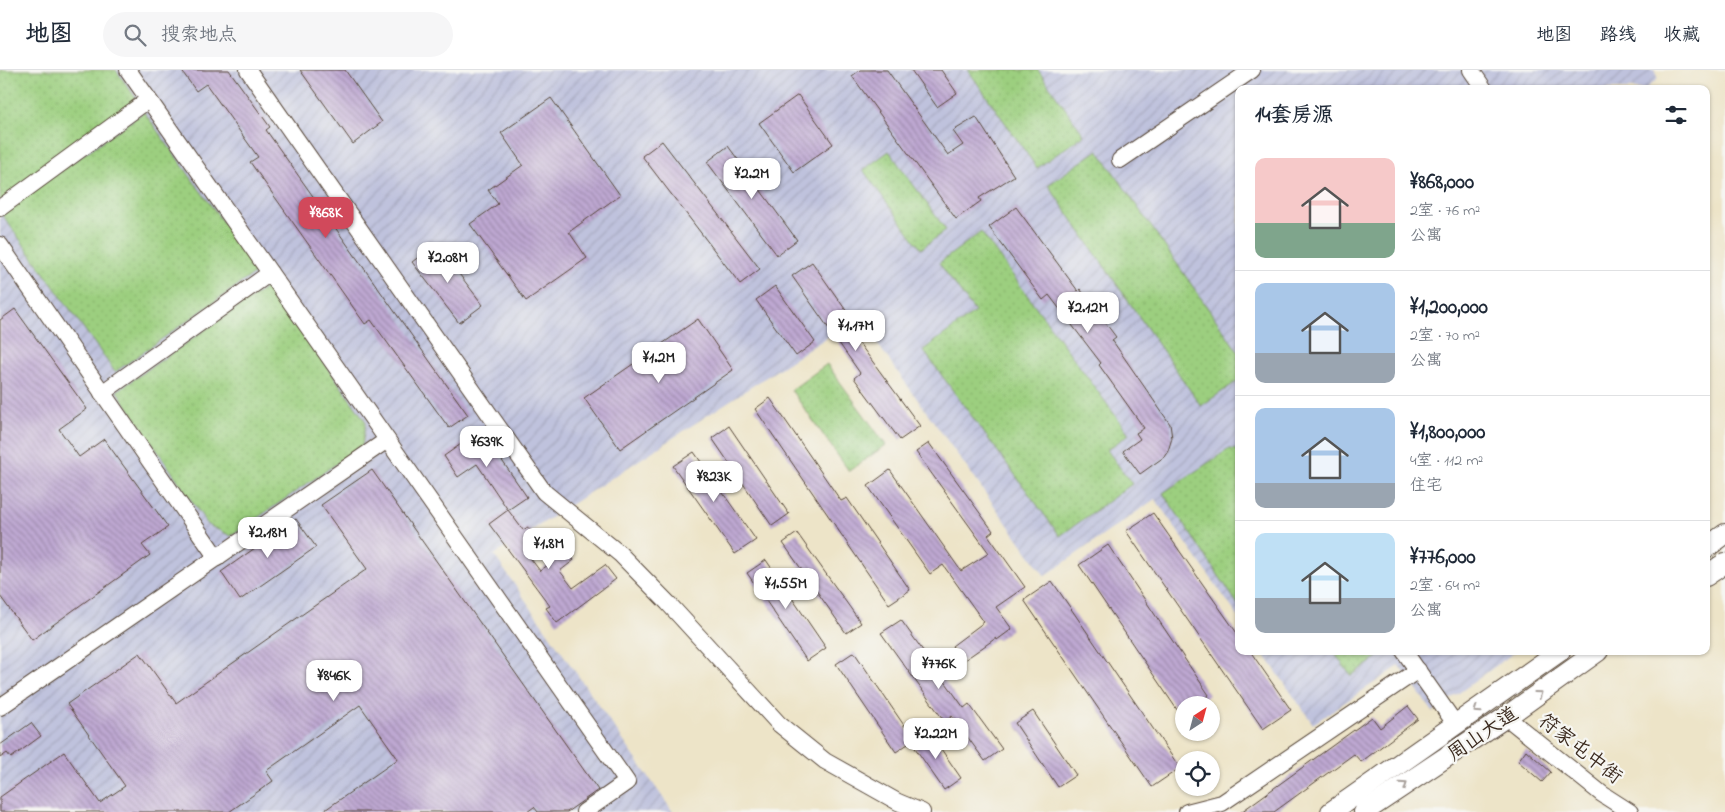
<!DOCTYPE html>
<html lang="zh">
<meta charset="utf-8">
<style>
body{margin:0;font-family:"Indie Flower","LXGW WenKai TC",sans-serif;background:#f6f6f7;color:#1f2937;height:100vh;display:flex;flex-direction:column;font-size:19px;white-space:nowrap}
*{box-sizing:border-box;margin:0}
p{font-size:16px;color:#747a83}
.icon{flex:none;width:28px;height:28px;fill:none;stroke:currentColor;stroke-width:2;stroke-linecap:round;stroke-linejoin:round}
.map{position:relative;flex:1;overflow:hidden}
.details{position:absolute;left:1235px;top:15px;width:475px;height:570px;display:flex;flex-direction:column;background:#fff;border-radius:10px;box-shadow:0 1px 4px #0004}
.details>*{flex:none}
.needle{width:32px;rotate:36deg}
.tools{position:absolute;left:1175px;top:626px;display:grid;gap:10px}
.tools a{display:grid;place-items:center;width:45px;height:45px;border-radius:50%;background:#fff;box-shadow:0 1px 4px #0004;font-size:25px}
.price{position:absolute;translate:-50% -42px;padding:0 11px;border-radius:10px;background:#fff;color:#222;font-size:16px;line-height:32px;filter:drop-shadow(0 1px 2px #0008)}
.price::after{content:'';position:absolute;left:50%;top:30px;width:15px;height:11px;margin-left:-8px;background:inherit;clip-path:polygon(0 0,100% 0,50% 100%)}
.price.active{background:#d1495b;color:#fff}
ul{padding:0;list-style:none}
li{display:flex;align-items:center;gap:15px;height:125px;padding:0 20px}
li+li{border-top:1px solid #e0e1e3}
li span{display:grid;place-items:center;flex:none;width:140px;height:100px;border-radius:10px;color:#555}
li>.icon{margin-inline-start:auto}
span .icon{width:60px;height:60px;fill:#fffc;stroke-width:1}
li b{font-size:21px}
h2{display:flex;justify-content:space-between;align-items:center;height:60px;padding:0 20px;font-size:21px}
header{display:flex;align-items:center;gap:30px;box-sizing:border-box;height:70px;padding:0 25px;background:#fff;border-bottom:1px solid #e0e1e3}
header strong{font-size:24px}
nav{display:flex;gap:28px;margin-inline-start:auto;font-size:18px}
.search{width:350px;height:45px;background:#f6f6f7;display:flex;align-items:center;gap:12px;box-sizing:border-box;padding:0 18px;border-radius:28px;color:#747a83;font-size:19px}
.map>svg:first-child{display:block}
.industrial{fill:url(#industrial-furrows)}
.grass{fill:url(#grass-dots);stroke:#6c7c4e}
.building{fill:url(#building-back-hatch)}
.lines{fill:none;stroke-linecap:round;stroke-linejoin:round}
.minor-casing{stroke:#564638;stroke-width:18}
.major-casing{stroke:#564638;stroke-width:22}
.minor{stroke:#fff;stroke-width:16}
.major{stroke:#fff;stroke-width:20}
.oneway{stroke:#a79f9a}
.labels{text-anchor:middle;stroke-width:4.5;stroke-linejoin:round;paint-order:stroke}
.street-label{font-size:20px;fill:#3b2a1e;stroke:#f6f6f2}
</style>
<header>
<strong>地图</strong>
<div class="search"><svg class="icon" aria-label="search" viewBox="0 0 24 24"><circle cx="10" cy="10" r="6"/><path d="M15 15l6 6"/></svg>搜索地点</div>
<nav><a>地图</a><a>路线</a><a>收藏</a></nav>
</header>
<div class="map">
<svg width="1725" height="742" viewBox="0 0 1725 742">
<defs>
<pattern id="industrial-furrows" width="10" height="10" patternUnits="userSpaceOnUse" patternTransform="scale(1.25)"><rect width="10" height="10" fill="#bfc2dd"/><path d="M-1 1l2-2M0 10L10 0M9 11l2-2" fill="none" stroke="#a5a7bd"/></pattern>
<pattern id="grass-dots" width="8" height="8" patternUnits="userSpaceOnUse" patternTransform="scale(1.25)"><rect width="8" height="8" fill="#9ccf7f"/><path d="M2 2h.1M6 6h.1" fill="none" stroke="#87b26d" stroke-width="1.8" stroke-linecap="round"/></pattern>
<pattern id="building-back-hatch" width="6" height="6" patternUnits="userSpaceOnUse" patternTransform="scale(1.25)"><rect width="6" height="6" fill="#bea8d2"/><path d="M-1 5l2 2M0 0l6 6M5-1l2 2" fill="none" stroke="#9c89aa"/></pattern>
</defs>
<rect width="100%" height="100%" fill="#f6f6f2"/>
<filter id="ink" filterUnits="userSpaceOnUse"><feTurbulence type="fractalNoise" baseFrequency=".02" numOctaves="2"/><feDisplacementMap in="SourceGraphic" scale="10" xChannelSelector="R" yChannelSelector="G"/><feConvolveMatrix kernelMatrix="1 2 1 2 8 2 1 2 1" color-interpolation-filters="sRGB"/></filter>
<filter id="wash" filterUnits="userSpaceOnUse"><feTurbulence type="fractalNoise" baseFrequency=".0096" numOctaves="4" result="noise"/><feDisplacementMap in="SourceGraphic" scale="20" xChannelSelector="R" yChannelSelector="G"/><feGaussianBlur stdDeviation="1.12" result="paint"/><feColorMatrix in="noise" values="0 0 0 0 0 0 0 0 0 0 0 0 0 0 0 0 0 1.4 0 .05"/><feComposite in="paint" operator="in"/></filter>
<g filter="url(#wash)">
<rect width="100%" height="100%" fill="#ede4c8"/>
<g class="industrial">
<polygon points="0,0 1654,0 1658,9 1645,19 1239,19 1239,548 1155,429 1045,506 858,247 494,485 673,742 0,742"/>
<polygon points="1262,581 1516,581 1433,642 1399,596 1313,654"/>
</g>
<g class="grass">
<polygon points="0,0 116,0 138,31 0,131"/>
<polygon points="968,0 1038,0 1084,65 1037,98"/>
<polygon points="144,42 258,201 115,302 1,143"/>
<polygon points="1098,80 1239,283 1239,310 1201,336 1048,115"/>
<polygon points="889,81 946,160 921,179 863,100"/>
<polygon points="981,162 1129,364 1107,380 1132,414 1060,466 923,280 975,242 939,193"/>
<polygon points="270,215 366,352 362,376 231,466 208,455 117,321"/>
<polygon points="827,294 886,375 849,401 791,320"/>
<polygon points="1229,379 1239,380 1239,536 1163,423"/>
<polygon points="1333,581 1384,581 1385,582 1351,606"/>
</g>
<g id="blocks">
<g class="building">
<polygon points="181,0 229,0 270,57 266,60 468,345 449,358 371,250 365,254 250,92 258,87 206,14 196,21"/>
<polygon points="300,0 345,0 382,52 353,74"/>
<polygon points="860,0 887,0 948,85 963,75 953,61 976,47 1014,106 979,128 981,131 956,149 852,6"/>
<polygon points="911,0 941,0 957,23 937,37"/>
<polygon points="798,25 833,74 794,102 759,53"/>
<polygon points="551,28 620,125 569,162 587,188 526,231 470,154 498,134 488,120 523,95 501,63"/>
<polygon points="662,71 760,199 740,214 642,86"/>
<polygon points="728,76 797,170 777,185 707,92"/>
<polygon points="1016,137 1078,221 1080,219 1116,267 1112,270 1170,354 1172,368 1168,381 1164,387 1140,404 1123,381 1140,369 1136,363 1144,358 1099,295 1101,293 1049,225 1043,230 989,157"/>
<polygon points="436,174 483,235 459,253 412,192"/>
<polygon points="812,192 852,249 845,254 920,356 900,370 854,308 860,303 792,206"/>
<polygon points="775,216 815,272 796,286 756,230"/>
<polygon points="15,239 87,339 59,359 79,387 104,369 168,457 142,475 150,485 32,570 0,526 0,250"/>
<polygon points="698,249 733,300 620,379 584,328"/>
<polygon points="770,328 841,431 847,428 910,520 889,534 755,339"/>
<polygon points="729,356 789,444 772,456 712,368"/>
<polygon points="481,360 527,427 508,440 477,394 458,407 444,386"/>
<polygon points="929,373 993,461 988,465 1025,517 996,537 1012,559 997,570 996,568 963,591 952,576 984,552 943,495 930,504 868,416 890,400 961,501 989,483 916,382"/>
<polygon points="694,382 756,470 735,484 673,396"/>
<polygon points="372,400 598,720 567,742 538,742 534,737 527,742 322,742 398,689 360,635 266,701 273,711 229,742 0,742 0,727 64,682 100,733 125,716 67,634 140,583 176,633 367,499 321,435"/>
<polygon points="508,440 523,460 528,457 541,476 528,485 540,501 566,481 574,490 560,501 573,518 605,495 616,509 557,553 546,538 550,536 489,454"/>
<polygon points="1153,443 1239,566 1239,581 1250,581 1291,640 1263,659 1126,461"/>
<polygon points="296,449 316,477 240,530 221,502"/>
<polygon points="797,463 861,553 846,563 783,473"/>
<polygon points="1108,475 1209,625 1195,635 1184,635 1184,650 1079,495"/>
<polygon points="766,490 826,578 807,591 747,503"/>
<polygon points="1052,511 1180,698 1152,717 1024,530"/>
<polygon points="901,550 964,638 969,634 1002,679 985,691 952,646 945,652 881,563"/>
<polygon points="854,582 914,670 896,682 836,594"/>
<polygon points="1408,636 1418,649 1361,692 1354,684 1274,742 1241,742 1372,647 1380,658"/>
<polygon points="1033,641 1076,705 1058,717 1015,653"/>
<polygon points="31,653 41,666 11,688 7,683 0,688 0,675"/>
<polygon points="928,660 961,708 944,720 911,672"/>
<polygon points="1526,680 1551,702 1542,712 1518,691"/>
</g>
</g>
</g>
<g filter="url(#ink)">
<use href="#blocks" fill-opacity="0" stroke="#564638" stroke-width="1"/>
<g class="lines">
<g class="minor-casing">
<g id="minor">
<polyline points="128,0 627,712 584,742"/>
<polyline points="248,0 544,422 620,484 668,533 779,654 825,691 898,732 922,742"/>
<polyline points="1471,0 1484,19"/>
<polyline points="1120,90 1252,0"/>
<polyline points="0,138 148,30"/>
<polyline points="0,175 217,488"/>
<polyline points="102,323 270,203"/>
<polyline points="1404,581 1456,655"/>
<polyline points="0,637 387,370"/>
<polyline points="1506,647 1602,724 1630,742"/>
<polyline points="1187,742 1222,733 1418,600"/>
</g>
</g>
<g class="major-casing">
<g id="major">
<polyline points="1706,478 1725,464"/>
<polyline points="1706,506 1725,493"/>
<polyline points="1331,742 1560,581"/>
<polyline points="1364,742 1506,647 1598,581"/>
</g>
</g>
<use href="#minor" class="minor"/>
<use href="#major" class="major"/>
</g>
<defs><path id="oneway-chevron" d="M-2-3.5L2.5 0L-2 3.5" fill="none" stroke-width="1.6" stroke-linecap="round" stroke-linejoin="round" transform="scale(1.25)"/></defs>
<g class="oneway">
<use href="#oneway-chevron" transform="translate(1539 624) rotate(-36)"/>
<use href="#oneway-chevron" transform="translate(1477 640) rotate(145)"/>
<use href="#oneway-chevron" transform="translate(1404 715) rotate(-34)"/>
</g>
</g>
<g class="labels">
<g class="street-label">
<text transform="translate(1482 663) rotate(-34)" y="7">周山大道</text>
<text transform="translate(1581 678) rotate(38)" y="7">符家屯中街</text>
</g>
</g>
</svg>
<div class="tools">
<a><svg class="needle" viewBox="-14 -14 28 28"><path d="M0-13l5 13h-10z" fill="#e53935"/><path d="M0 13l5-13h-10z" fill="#747a83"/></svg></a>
<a><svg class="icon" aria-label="locate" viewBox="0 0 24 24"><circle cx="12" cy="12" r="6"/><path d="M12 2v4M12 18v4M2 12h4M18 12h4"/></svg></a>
</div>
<b class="price" style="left:752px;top:130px">¥2.2M</b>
<b class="price active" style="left:326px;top:169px">¥868K</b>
<b class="price" style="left:448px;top:214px">¥2.08M</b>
<b class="price" style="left:1088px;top:264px">¥2.12M</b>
<b class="price" style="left:856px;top:282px">¥1.17M</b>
<b class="price" style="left:659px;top:314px">¥1.2M</b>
<b class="price" style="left:487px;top:398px">¥639K</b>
<b class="price" style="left:714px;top:433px">¥823K</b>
<b class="price" style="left:268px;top:489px">¥2.18M</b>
<b class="price" style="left:549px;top:500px">¥1.8M</b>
<b class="price" style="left:786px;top:540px">¥1.55M</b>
<b class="price" style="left:939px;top:620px">¥776K</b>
<b class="price" style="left:334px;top:632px">¥846K</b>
<b class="price" style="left:936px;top:690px">¥2.22M</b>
<section class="details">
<h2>14套房源<svg class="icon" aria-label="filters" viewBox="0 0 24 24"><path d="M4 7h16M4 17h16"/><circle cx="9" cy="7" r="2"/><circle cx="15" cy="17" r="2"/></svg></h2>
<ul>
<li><span style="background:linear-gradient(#f6c9c9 65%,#7fa58c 0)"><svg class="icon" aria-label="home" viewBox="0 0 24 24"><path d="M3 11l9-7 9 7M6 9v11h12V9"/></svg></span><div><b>¥868,000</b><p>2室 · 76 m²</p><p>公寓</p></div></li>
<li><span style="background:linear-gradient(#a9c7e8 70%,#9aa5b1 0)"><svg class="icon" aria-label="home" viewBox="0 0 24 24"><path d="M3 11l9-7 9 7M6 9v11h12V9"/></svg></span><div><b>¥1,200,000</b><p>2室 · 70 m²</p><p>公寓</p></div></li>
<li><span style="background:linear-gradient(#a9c7e8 75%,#9aa5b1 0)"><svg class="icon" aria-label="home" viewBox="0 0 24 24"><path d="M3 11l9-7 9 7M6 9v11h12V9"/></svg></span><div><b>¥1,800,000</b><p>4室 · 112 m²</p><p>住宅</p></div></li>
<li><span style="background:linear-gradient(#bfe0f5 65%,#9aa5b1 0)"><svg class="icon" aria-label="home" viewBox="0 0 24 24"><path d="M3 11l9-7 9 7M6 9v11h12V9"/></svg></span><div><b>¥776,000</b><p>2室 · 64 m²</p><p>公寓</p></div></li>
</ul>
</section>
</div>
